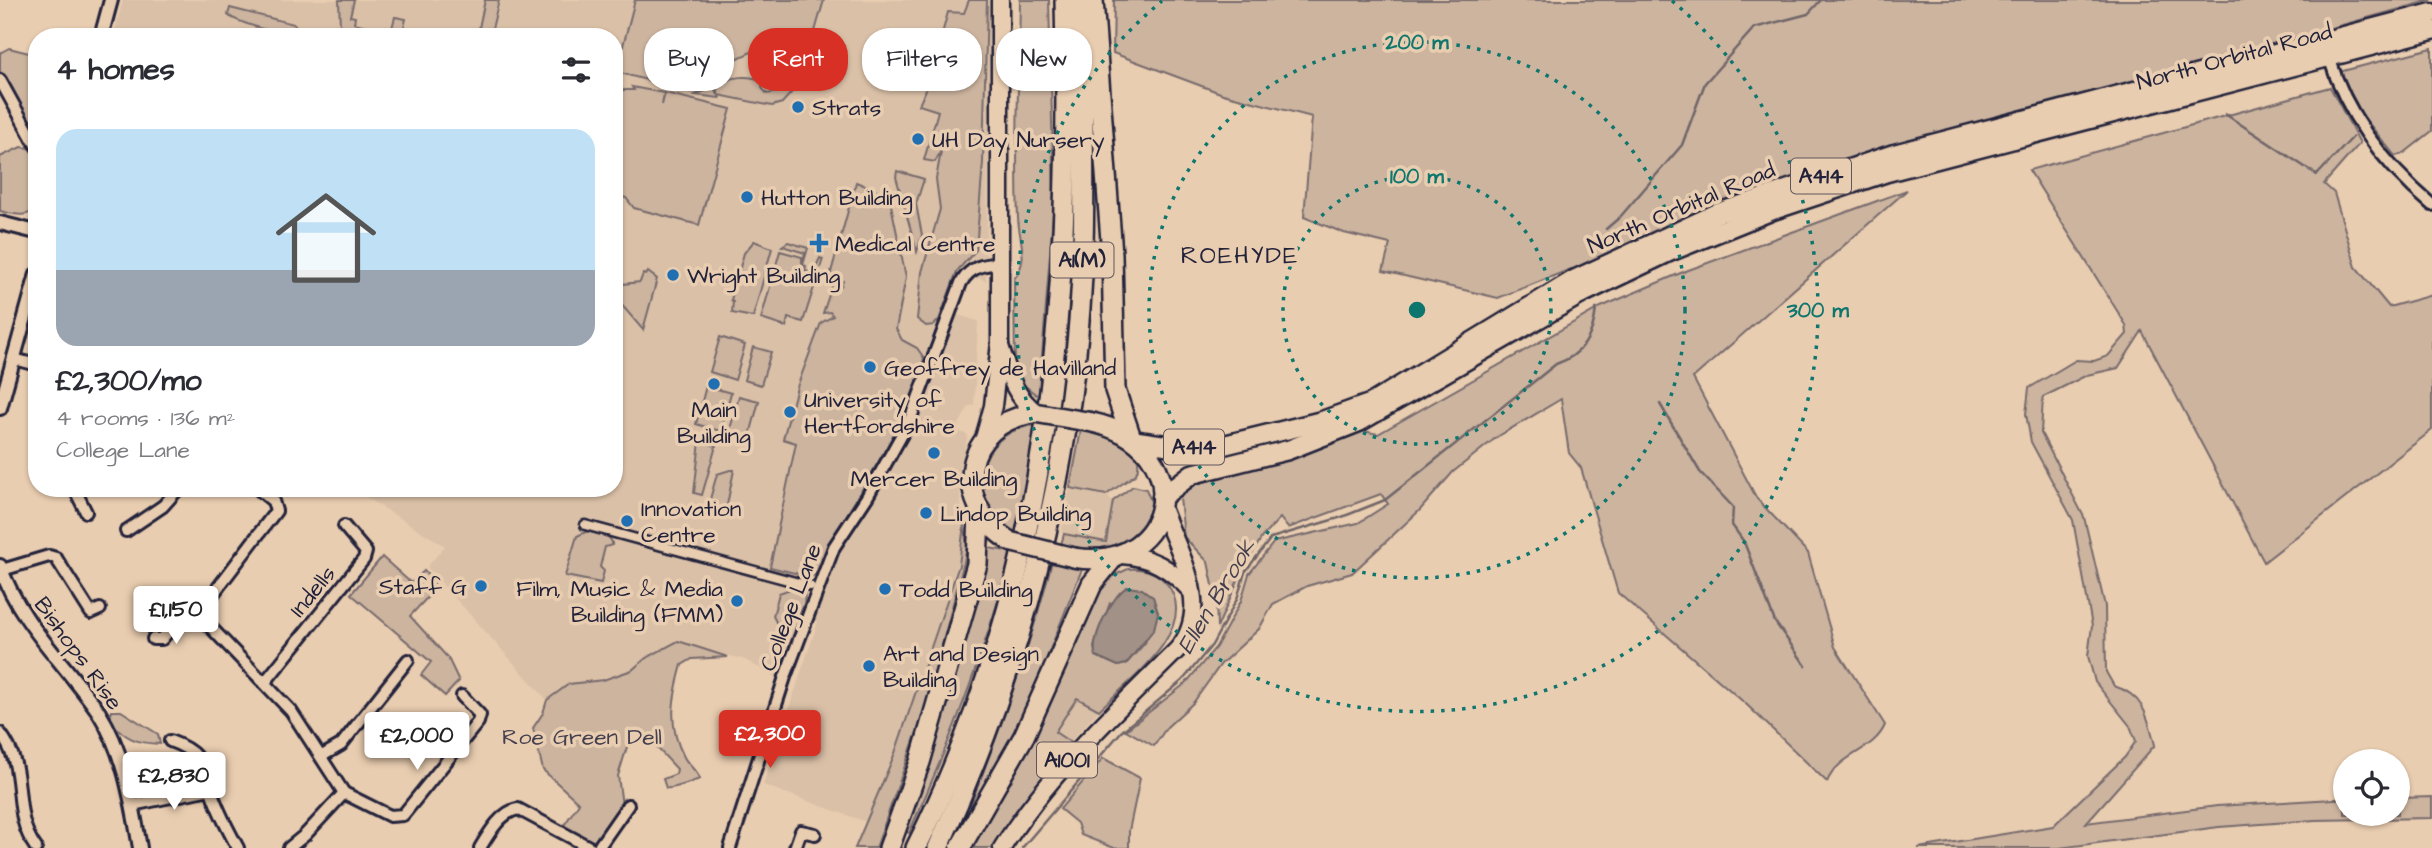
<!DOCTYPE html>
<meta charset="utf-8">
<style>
body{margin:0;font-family:"Architects Daughter",sans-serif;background:#f2f2f3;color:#2b2b33;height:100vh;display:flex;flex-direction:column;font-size:26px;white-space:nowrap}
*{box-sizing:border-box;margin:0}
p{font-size:23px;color:#7c7c81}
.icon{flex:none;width:38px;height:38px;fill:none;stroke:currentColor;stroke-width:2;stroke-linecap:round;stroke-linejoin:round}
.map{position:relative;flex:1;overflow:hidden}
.sheet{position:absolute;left:28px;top:28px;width:595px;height:469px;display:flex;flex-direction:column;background:#fff;border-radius:28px;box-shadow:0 2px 5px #0004}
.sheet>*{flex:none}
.banner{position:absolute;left:644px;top:28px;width:665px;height:63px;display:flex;gap:14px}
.buttons{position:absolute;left:2333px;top:749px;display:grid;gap:14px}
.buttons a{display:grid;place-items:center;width:77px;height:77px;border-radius:50%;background:#fff;box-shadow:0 2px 5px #0004;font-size:35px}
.price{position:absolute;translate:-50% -60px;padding:0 16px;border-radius:7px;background:#fff;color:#222;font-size:23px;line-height:46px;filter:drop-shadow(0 2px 4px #0008)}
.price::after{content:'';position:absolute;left:50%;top:42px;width:21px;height:16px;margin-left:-10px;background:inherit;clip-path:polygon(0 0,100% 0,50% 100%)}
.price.selected{background:#d93025;color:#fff}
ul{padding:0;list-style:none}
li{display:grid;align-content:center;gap:14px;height:371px;padding:0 28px}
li+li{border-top:2px solid #e1e1e2}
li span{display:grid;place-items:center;height:217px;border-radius:21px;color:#555}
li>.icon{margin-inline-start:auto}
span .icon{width:126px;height:126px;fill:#fffc;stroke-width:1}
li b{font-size:30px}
h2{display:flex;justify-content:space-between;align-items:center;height:84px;padding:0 28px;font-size:30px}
.pill{padding:0 24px;border-radius:28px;background:#fff;box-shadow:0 2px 5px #0004;font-size:24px;line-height:63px}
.pill.selected{background:#d93025;color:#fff}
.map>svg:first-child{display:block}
.built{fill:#dac0a7}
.green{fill:#ccb49f;stroke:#776b6d;stroke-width:2;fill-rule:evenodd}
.water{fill:#a29186;stroke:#6f6568;stroke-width:2}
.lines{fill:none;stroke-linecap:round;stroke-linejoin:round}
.stream{stroke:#6f6568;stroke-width:2.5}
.pedestrian-casing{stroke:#22223b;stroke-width:13}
.minor-casing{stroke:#22223b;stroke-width:16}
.tertiary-casing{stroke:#22223b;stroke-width:18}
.primary-casing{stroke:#22223b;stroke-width:21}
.trunk-casing{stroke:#22223b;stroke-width:23}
.motorway-casing{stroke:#22223b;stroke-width:24}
.pedestrian{stroke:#e9cdb0;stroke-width:8}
.minor{stroke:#e9cdb0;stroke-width:10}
.tertiary{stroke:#e9cdb0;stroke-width:12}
.primary{stroke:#e9cdb0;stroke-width:16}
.trunk{stroke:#e9cdb0;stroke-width:18}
.motorway{stroke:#e9cdb0;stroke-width:19}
.trunk-bridge-casing{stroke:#22223b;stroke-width:23;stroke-linecap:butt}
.trunk-bridge{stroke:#e9cdb0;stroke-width:18}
.ring{fill:none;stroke:#0f766e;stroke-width:3.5;stroke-dasharray:3.5 7}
.poi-dot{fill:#1f6fb2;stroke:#e9cdb0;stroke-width:2.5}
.labels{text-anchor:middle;stroke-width:7;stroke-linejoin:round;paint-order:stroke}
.shield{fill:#e9cdb0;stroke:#5e555e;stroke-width:2}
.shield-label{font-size:21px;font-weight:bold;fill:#22223b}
.street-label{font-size:23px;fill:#22223b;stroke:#e9cdb0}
.poi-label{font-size:23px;fill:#22223b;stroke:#e9cdb0;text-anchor:start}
.park-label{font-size:23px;fill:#443f4f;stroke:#e9cdb0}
.neighbourhood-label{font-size:24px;letter-spacing:2px;fill:#22223b;stroke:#e9cdb0}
.water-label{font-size:24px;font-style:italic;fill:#423e4e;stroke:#e9cdb0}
.centre{fill:#0f766e;stroke:#e9cdb0;stroke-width:3.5}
.ring-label{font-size:21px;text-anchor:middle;font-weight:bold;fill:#0f766e;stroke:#e9cdb0;stroke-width:7;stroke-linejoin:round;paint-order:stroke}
</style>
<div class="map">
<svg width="2432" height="848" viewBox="0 0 2432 848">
<rect width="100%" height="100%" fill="#e9cdb0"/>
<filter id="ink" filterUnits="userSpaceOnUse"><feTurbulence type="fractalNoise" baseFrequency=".0143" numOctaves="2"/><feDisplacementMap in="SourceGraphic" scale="14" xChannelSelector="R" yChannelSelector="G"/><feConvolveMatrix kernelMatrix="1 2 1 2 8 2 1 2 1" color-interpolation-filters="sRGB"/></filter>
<g filter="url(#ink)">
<g class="built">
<polygon points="123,0 991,0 986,281 979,278 970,281 955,314 978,321 974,405 969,406 956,430 968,435 958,479 964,524 961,554 895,753 866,822 763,785 818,622 811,622 779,679 745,660 678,641 646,658 632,670 559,690 547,700 427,567 445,546 351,488 614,488 614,37 113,37"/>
<polygon points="1070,488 1106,495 1114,503 1106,542 1061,533"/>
<polygon points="1078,698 1099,710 1070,742 1055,733"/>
</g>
<g class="green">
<polygon points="339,0 354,0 350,16 355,17 354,23 391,32 395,17 406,19 402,35 379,37 340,27"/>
<polygon points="485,0 499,0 490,37 477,37"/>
<path d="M635 0H824L807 59 792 92 782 103 772 106 719 95 720 98 695 95 714 87 718 95V86C729 75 750 75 763 81L762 88 767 94 778 92 777 79 764 75 767 60 751 52 734 60 723 44 710 53 725 75 701 90 691 92 620 73 618 65Z"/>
<polygon points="969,0 987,0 983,162 976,250 957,271 939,320 934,325 926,326 917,319 922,272 940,209 936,179 941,151 935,162 924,160 938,111 919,105 928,85 948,12 964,13"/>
<path d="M1020 0H1049L1054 201 1039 397 1024 385 1015 370 1014 279C1030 259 1019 241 1018 218 1015 145 1019 73 1020 0Z"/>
<path d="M1114 0H2432L2004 119C1858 147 1713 218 1575 273L1571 269 1498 298 1383 271 1390 244 1344 233 1304 217 1312 117 1223 94 1113 53Z"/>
<path d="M230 8 294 24 299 34 292 37 288 32 283 37H269L270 31C260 28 234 21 228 15Z"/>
<polygon points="9,48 37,55 37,138 0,71 0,53"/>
<polygon points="2432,48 2432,131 2403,154 2395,156 2362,115 2339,72"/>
<polygon points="632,87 664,93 662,105 665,93 731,109 699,225 634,208 626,198 614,195 614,90 634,90"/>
<path d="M2330 87 2360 143 2324 184 2334 193 2356 267 2389 307 2432 295V430L2264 562 2142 331 2118 368 2087 375 2043 397 2041 433 2084 517 2105 606 2106 672 2114 686C2144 695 2148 717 2155 745L2086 823 2217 806 2334 799H2345V814H2398V798L2432 797V818L2315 820 2219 827 2059 848H1918L2053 826 2125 757 2136 741 2130 726 2095 682 2088 656 2092 626 2073 520 2031 442 2026 414 2029 388 2076 360 2094 361 2108 356 2127 334 2126 325 2029 170Z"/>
<path d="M21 147 29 148 37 157V208C26 219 13 214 0 211V157Z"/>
<polygon points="897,171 924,179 916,204 922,235 917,252 896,177"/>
<path d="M856 182 886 194 890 200 906 277 896 329 902 340 917 348 924 358C910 430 844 506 816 574L811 577 770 567 796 443 783 439 797 387 821 323 833 316 830 312 823 313 833 283 841 286 843 281 830 276Z"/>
<path d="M1907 190 1693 378 1757 499 1808 553 1835 647 1885 725C1874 752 1839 753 1827 782L1747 705 1618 593 1581 468 1569 453 1561 399 1497 437 1453 472 1420 510 1352 573 1307 586 1273 604 1259 629 1221 664 1193 703 1167 727 1154 746 1126 730 1186 683 1216 647 1241 601 1249 574 1274 542 1358 523 1388 504 1381 494 1288 528 1280 518 1262 537 1242 571 1217 628 1216 599 1208 562 1184 537 1180 498 1192 485 1281 461 1363 431 1378 434 1601 307 1683 272Z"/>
<polygon points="754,241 772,248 753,317 732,313 733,301 731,300 744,253"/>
<polygon points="788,242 808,248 803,265 806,266 805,271 813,273 820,258 823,259 803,322 788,318 786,327 761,319 780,251 802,257 802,264 805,253 782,246"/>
<polygon points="648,272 657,279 643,330 614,296 614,285 640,282 643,274 646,275"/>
<polygon points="720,337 745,345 735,380 710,372"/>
<polygon points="753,347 771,352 761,385 744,380"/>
<polygon points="706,386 731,393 720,431 696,424"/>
<polygon points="739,396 759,401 749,439 729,433"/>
<path d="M1037 425 1017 535C960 509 973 430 1037 425Z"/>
<path d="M1081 430C1102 432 1149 445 1136 474L1106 495 1070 488Z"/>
<polygon points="700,441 716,446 702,495 694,493"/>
<polygon points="730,470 734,470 725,515 707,510 717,474"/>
<path d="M1133 486 1146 489 1152 504C1138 548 1102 554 1061 545L1064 534 1106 542 1113 501Z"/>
<polygon points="964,524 967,547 964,562 925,709 876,848 855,848 895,753 959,565"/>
<polygon points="590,530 607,535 612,542 612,545 605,547 600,567 604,571 601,583 565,576 577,536"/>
<path d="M989 548 1012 552C986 649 951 741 909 833L902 829 931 750Z"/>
<polygon points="382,557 411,583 424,571 438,586 410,616 448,658 459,681 445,696 421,675 431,662 351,594"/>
<path d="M1052 561 1082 569 1030 700 975 808 970 806C1002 725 1031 645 1052 561Z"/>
<path d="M1128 569C1142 568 1157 572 1167 584 1202 628 1127 683 1099 710L1077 698 1055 732 1070 742 1010 820 993 848H968L1040 724 1101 590 1113 576ZM1153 597 1158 613 1145 643 1126 664 1118 666 1096 656 1094 647 1110 603Z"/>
<path d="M793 588 804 592C808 608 794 624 779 628L773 616 779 593Z"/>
<path d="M678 641 728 657 692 659 682 665C673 697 667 725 684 757 688 765 697 771 700 779 692 781 673 790 666 788L663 779 676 774 677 769 648 738 635 731 631 734 618 776 622 805 598 841 591 843 563 827 579 803 543 770 533 728 543 713 547 700 569 684 603 680 632 670 646 658Z"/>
<path d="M111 711H121L158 734 160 744C137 743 125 739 111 721Z"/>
<polygon points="1103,758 1140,778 1129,831 1129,848 1114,848 1081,835 1077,823 1060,809"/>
</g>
<path class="water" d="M1127 587 1142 589 1153 597 1158 613 1154 629 1126 664 1118 666 1096 656C1089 641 1112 595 1127 587Z"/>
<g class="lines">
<g class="stream">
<polyline points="2225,114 2317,175 2353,137"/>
<polyline points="1606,229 1620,217 1682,145 1705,83 1754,28 1808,14 1821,0"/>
<polyline points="1660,404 1700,472 1733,507 1732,525 1744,542 1775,622 1806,666"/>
<path d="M1022 848 1121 732 1183 680 1212 645 1237 599 1245 572 1271 538 1342 517 1385 500 1556 364C1583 355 1593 336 1596 309"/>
</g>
<g class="pedestrian-casing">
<polyline id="pedestrian" points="585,525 810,586"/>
</g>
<g class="minor-casing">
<g id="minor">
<path d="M2329 57C2347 116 2385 165 2432 205"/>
<polyline points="0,80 37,147"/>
<polyline points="14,359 37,365"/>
<polyline points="74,488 86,512"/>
<polyline points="257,488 273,501 276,511 198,614 291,711 344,793 305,835 289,848"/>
<polyline points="126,531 163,506 179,488"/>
<polyline points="2,570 49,556 56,558 91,613 100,609"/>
<polyline points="153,639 162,639 180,617 198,614"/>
<polyline points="266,681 364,559 366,552 344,526"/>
<path d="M0 733C30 771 9 810 36 848"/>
<path d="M170 741C203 753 201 765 212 793 219 813 228 830 238 848"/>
<polyline points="322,756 341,745 408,660"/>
<polyline points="344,793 390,816 403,815 478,722 480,715 462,696"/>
<polyline points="132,805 210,789"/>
<path d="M480 848C489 833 501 812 518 809L591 848"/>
<polyline points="598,848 628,805"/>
<path d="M730 848 785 677 834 547 867 497 910 420 961 283C971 266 982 265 1001 263"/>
<polyline points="795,848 801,831 815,834"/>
</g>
</g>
<g class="tertiary-casing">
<g id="tertiary">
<polyline points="101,37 111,0"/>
<polyline points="0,223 36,232"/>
<polyline points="0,408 37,274"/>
<path d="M0 566C19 622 65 663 98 711 124 752 132 801 140 848"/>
</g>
</g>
<g class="primary-casing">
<g id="primary">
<path d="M1000 346C1009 374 1013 395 1037 413"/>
<polyline points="983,442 993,406 1000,343 1000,0"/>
<path d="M1121 555C1152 557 1170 568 1191 591"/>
<path d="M1002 848C1050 772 1114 713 1177 650 1215 607 1177 551 1161 505"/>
</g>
</g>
<g class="trunk-casing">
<g id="trunk">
<polyline points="1138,441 1179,447 1216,447 1322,421 1372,403 1574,280 1718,213 1894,154 2432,13"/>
<polyline points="1162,497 1192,474 1288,450 1359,422 1583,293 1669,252 1773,210 1887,172 2432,30"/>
<path d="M1011 542C949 504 962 421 1037 413"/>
<path d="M1076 558C1175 572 1201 445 1090 422"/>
</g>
</g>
<g class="motorway-casing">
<g id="motorway">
<polyline points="1093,0 1112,254 1115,390 1130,435"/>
<polyline points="889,848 920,762 977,564 979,513"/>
<path d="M916 848C1053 575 1071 300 1065 0"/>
<path d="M938 848C1021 668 1072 474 1082 276 1086 184 1082 92 1080 0"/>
<polyline points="960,848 1024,736 1092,584 1113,558"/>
</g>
</g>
<use href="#pedestrian" class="pedestrian"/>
<use href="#minor" class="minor"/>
<use href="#tertiary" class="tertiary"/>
<use href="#primary" class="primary"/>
<use href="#trunk" class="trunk"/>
<use href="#motorway" class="motorway"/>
<g class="trunk-bridge-casing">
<g id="trunk-bridge">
<polyline points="1037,413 1090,422"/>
<polyline points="1011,542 1076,558"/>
</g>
</g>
<use href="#trunk-bridge" class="trunk-bridge"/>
</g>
</g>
<g class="ring">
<circle cx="1417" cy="310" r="134"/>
<circle cx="1417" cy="310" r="268"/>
<path d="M1672 1A401 401 0 1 1 1162 1"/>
</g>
<g class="poi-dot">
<circle cx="798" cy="107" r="7"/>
<circle cx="918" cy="139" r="7"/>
<circle cx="747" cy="197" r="7"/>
<path d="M815.5 232.5h7v7h7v7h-7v7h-7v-7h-7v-7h7z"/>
<circle cx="673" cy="275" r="7"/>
<circle cx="870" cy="367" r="7"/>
<circle cx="714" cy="384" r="7"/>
<circle cx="790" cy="412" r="7"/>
<circle cx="934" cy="453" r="7"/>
<circle cx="926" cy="513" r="7"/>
<circle cx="627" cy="521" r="7"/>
<circle cx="481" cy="586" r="7"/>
<circle cx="885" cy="589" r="7"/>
<circle cx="737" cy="601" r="7"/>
<circle cx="869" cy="666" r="7"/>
</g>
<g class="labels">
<g class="shield">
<rect x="1791" y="158.5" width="60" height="35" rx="5"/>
<rect x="1050.5" y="242.5" width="63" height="35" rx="5"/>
<rect x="1164" y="429.5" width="60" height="35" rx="5"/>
<rect x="1037" y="742.5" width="60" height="35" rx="5"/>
</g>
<g class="shield-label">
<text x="1821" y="183">A414</text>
<text x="1082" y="267">A1(M)</text>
<text x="1194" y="454">A414</text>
<text x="1067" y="767">A1001</text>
</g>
<g class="street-label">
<text transform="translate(2234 56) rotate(-15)" y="8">North Orbital Road</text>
<text transform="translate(1681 207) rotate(-23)" y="8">North Orbital Road</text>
<text transform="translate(312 591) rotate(-51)" y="8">Indells</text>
<text transform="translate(790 607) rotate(-69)" y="8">College Lane</text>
<text transform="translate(79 653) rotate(54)" y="8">Bishops Rise</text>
</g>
<g class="poi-label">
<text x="812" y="115">Strats</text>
<text x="932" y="147">UH Day Nursery</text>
<text x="761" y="205">Hutton Building</text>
<text x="835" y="251">Medical Centre</text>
<text x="687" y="283">Wright Building</text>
<text x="884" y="375">Geoffrey de Havilland</text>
<text x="804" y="407">University of<tspan x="804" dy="26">Hertfordshire</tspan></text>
<text x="714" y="417" text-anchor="middle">Main<tspan x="714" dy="26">Building</tspan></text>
<text x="934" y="486" text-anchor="middle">Mercer Building</text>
<text x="641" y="516">Innovation<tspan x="641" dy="26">Centre</tspan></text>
<text x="940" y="521">Lindop Building</text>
<text x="467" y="594" text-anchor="end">Staff G</text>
<text x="723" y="596" text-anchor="end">Film, Music &amp; Media<tspan x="723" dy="26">Building (FMM)</tspan></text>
<text x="899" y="597">Todd Building</text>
<text x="883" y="661">Art and Design<tspan x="883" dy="26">Building</tspan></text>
</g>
<g class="park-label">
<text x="582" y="744">Roe Green Dell</text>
</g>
<g class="neighbourhood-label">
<text x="1240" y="263">ROEHYDE</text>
</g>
<g class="water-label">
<text transform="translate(1216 596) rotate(-59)" y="8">Ellen Brook</text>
</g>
</g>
<circle cx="1417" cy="310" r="10" class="centre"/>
<g class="ring-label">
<text x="1417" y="49">200 m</text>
<text x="1417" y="183">100 m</text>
<text x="1818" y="317">300 m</text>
</g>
</svg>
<div class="buttons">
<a><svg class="icon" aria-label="locate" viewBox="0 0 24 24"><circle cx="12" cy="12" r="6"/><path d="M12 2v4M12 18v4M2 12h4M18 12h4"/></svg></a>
</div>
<b class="price" style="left:176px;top:646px">£1,150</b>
<b class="price selected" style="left:770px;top:770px">£2,300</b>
<b class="price" style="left:417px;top:772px">£2,000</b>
<b class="price" style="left:174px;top:812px">£2,830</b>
<div class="banner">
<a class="pill">Buy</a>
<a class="pill selected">Rent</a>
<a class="pill">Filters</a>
<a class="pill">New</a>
</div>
<section class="sheet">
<h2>4 homes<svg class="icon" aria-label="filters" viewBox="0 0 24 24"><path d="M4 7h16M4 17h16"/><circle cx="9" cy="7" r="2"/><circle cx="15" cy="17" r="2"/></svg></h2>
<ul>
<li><span style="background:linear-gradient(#bfe0f5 65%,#9aa5b1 0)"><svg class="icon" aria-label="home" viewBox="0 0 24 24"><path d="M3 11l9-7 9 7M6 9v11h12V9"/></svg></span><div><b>£2,300/mo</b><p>4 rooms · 136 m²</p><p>College Lane</p></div></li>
</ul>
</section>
</div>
